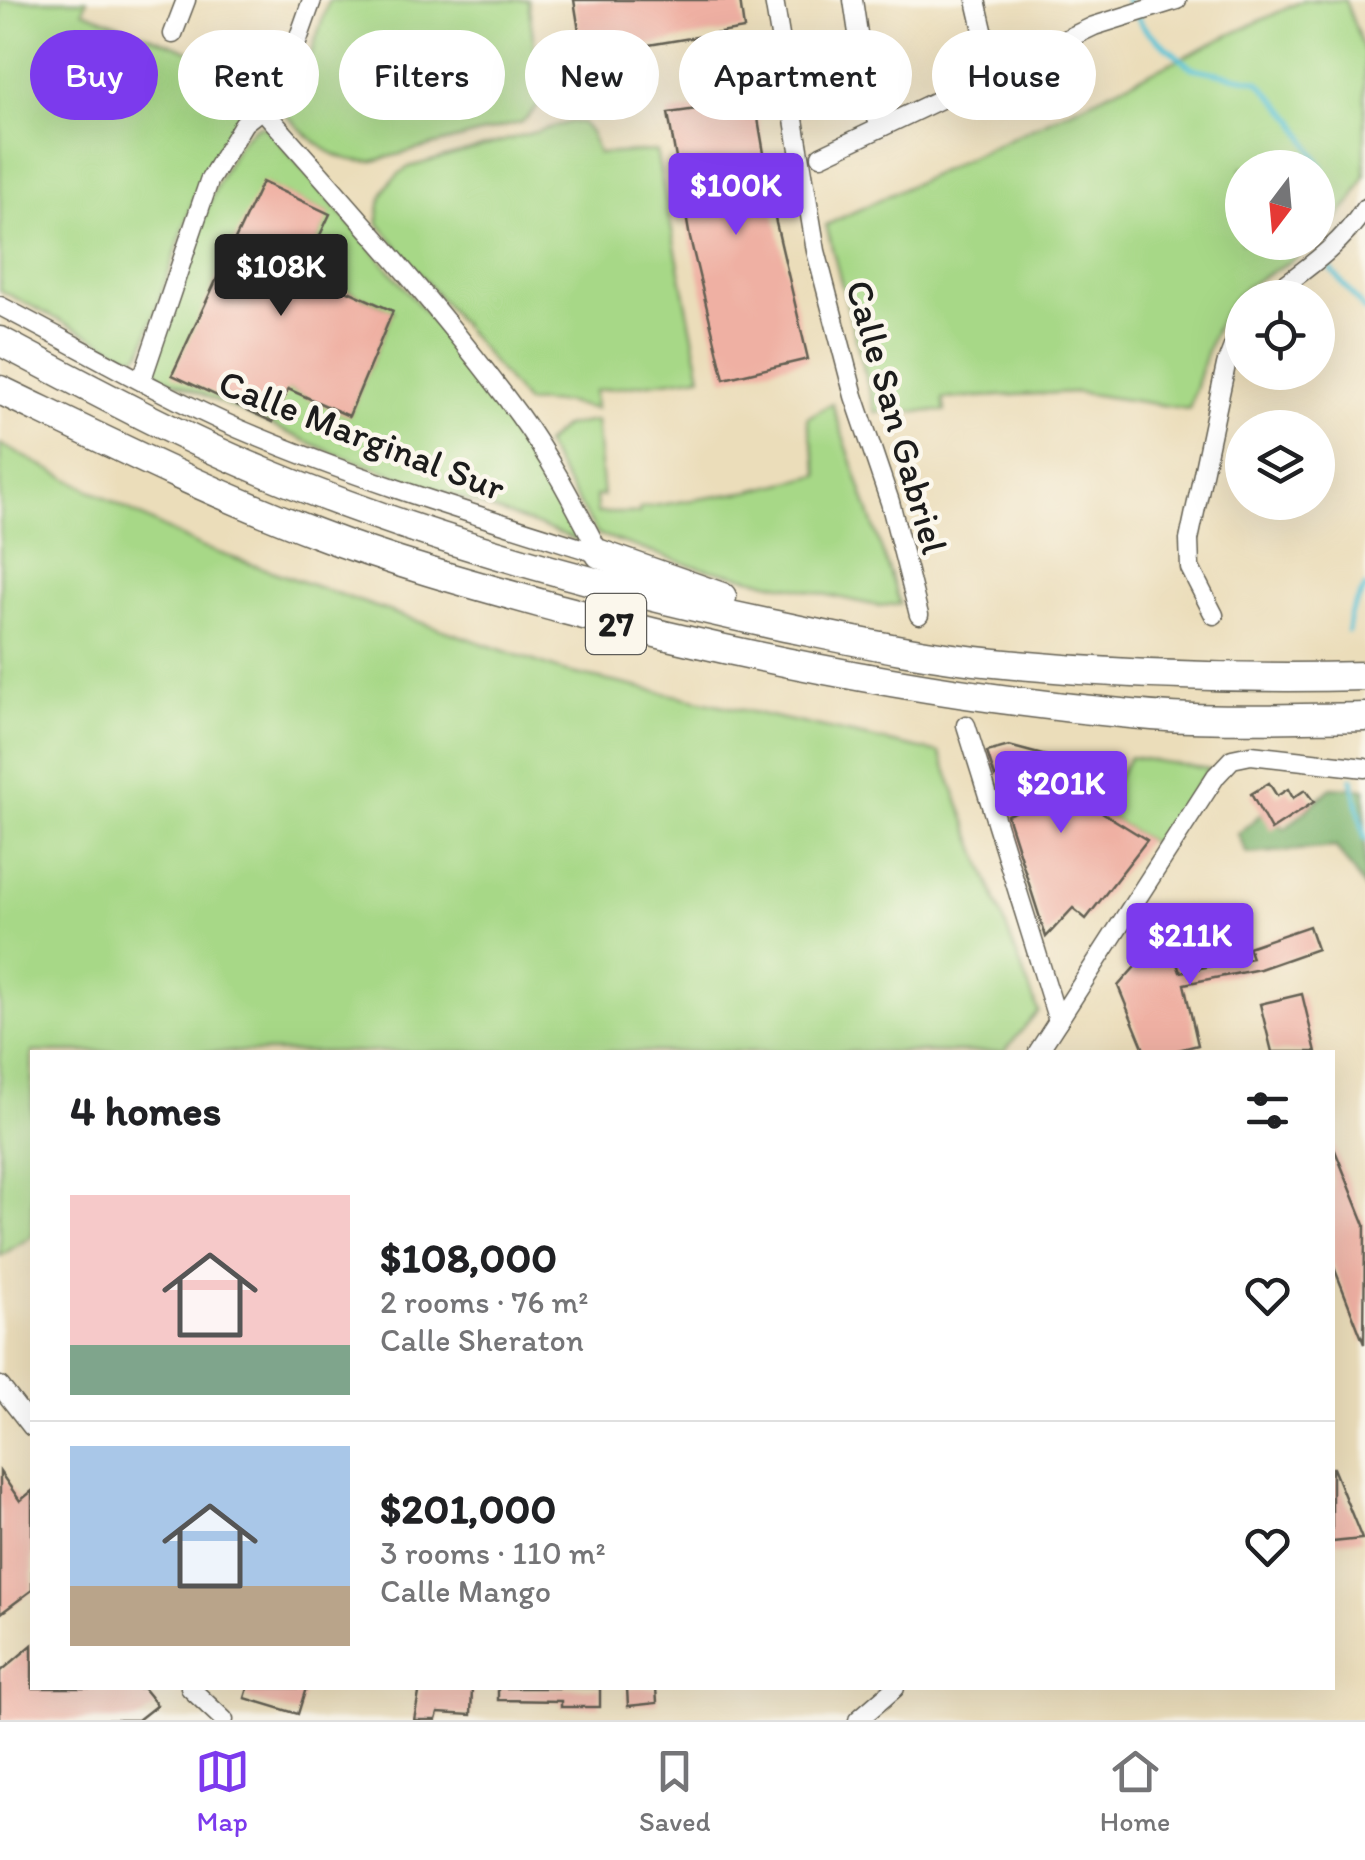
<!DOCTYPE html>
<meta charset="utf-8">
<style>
body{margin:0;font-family:Itim,sans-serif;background:#f2f2f2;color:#202124;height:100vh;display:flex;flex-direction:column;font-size:38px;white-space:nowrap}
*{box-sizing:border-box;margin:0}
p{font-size:32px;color:#757577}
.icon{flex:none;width:55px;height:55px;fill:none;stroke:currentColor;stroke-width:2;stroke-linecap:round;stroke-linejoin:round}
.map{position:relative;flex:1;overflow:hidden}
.side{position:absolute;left:30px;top:1050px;width:1305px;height:640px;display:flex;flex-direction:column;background:#fff;border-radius:0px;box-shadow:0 10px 40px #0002}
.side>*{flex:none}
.banner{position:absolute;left:30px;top:30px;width:1305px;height:90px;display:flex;gap:20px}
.needle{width:65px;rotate:196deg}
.fabs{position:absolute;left:1225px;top:150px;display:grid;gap:20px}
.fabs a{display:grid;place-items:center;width:110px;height:110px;border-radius:50%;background:#fff;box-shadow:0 10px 40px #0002;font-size:50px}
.price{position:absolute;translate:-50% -85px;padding:0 22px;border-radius:10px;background:#7c3aed;color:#fff;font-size:32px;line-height:65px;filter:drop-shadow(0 2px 5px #0008)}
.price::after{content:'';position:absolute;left:50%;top:60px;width:30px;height:22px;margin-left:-15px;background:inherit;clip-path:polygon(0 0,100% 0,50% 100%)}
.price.current{background:#222;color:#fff}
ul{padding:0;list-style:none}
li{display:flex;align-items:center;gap:30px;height:250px;padding:0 40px}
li+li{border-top:2px solid #e0e0e0}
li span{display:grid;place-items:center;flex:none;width:280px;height:200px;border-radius:0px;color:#555}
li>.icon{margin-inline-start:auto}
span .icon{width:120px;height:120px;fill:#fffc;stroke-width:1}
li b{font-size:42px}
h2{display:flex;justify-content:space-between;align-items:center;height:120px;padding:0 40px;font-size:42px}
.tag{padding:0 35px;border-radius:45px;background:#fff;box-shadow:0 10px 40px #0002;font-size:35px;line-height:90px}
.tag.current{background:#7c3aed;color:#fff}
.tabs{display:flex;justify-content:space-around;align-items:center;height:140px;border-top:2px solid #e0e0e0;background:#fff;font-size:28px;color:#757577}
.tabs a{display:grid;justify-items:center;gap:5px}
.tabs .current{color:#7c3aed}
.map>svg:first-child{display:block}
.green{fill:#a7d887;stroke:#627a52;stroke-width:2.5;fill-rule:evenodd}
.forest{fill:#85b874;stroke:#506a48;stroke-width:2.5}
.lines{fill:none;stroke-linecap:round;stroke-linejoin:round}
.stream{stroke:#59c2d5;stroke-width:5}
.building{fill:#efb0a3}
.minor-casing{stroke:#646053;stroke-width:21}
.trunk-casing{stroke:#646053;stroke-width:31}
.minor{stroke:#fff;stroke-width:18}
.trunk{stroke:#fff;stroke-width:28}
.labels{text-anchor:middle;stroke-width:9;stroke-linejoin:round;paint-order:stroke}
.shield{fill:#fbf7ec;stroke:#5f5e5a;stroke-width:2.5}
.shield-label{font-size:35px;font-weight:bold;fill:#1c1c1c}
.street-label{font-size:38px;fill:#1c1c1c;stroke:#fbf7ec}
</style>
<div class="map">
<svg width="1365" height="1720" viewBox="0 0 1365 1720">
<rect width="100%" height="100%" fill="#fbf7ec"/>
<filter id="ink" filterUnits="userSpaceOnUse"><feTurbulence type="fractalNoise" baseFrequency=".01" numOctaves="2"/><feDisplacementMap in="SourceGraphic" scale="20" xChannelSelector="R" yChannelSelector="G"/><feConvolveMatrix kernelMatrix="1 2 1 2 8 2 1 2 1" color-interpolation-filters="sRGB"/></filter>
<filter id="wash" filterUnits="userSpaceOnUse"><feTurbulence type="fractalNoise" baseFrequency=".0048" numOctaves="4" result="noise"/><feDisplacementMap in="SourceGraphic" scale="40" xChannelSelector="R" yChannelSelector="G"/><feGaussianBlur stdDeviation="2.25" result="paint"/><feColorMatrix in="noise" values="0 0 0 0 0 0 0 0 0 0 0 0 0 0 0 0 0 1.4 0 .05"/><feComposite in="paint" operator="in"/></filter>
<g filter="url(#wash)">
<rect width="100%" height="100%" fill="#ebddba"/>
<g class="green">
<polygon points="0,0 87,0 83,11 271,82 214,156 195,196 142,351 136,356 128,355 0,290"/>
<path d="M329 0H528L542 103 522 122 374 161C334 165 313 141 286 115L285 107 298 92Z"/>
<path d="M1304 0H1345L1365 53V175L1352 201 1318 241V168H1242V242L1316 243C1294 263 1267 271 1244 289 1211 317 1202 370 1189 409L1075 392 943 399 945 411 875 412 826 225Z"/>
<path d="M571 122 582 123 591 134 598 154 656 151 701 376 594 391 595 409 563 402 526 403 379 224C377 197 387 180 409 167Z"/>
<path d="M259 126 268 128C377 258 498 384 582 532L581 541 333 453 161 376 155 368C170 322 218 140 259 126ZM262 183 329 214 303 271 393 311 349 415 288 389Z"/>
<polygon points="832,403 900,604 878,606 690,565 597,534 544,445 564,426 596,421 603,496 596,496 597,513 639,513 640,508 750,491 819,475 807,418"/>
<polygon points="0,444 201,547 563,671 940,753 1038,1011 1004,1052 32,1052 32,1236 0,1256"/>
<polygon points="1130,757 1209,769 1155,845 1097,809"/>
</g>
<polygon class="forest" points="1332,787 1365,789 1365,889 1336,847 1247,854 1238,834 1263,812 1285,829"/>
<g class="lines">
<g class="stream">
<polyline points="1126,0 1146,30 1192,68 1258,81 1294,119 1324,171 1318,184"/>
<polyline points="1313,242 1314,244"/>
<polyline points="1331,269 1365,311"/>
<polyline points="1348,631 1350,615 1365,587"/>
<polyline points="1352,779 1365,839"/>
</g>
</g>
<g id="blocks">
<g class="building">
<polygon points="574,0 740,0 744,29 583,56"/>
<polygon points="755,101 776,223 808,359 724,379 690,238 668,113"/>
<polygon points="262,182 330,214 303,271 393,311 349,416 288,389 273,422 172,375"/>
<polygon points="1009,746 1050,757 1068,770 1065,774 1097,809 1147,840 1086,919 1073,908 1046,937 1007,815 1015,812 1002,775 995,777 987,752"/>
<polygon points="1269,783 1277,796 1288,789 1293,798 1305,790 1314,802 1271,830 1251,794"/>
<polygon points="1309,926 1317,949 1260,969 1184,984 1198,1045 1170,1052 1145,1052 1118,986 1166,932 1180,972 1252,958 1248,947"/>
<polygon points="1302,994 1316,1052 1272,1052 1260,1004"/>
<polygon points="1332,1143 1365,1225 1364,1344 1332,1262"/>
<polygon points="1332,1468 1333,1468 1362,1539 1332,1542"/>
<polygon points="0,1472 20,1501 32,1491 32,1590 0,1614"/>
<polygon points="32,1645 32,1688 143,1688 157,1705 138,1720 0,1720 0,1672"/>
<polygon points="248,1688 306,1688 298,1714 245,1698"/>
<polygon points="420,1688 472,1688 471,1715 438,1713 436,1720 414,1720"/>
<polygon points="498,1688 600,1688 600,1707 561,1707 561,1701 498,1700"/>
<polygon points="627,1688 656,1688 657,1703 628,1706"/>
</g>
</g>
</g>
<g filter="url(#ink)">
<use href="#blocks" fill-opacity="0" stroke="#646053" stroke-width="2.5"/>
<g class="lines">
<g class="minor-casing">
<g id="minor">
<polyline points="774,0 816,251 854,396 890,502 919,615"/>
<polyline points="853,0 865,80 880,128"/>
<polyline points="976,0 993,73"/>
<polyline points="173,34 186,0"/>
<path d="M262 109C350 208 440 308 519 415 551 459 575 506 600 554"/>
<polyline points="821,156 1094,26 1177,0"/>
<path d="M1267 298C1304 270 1340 247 1365 208"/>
<path d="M0 306C78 346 159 394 239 429 356 479 479 516 600 554"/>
<polyline points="142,379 209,181 244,123 262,109 282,85 312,0"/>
<polyline points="1214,615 1190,568 1189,540 1226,365 1242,323"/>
<polyline points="966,725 1058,1021"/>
<polyline points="1038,1052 1216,776 1232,759 1251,755 1365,768"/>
<polyline points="0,1386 32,1427"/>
<polyline points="190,1688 224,1720"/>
<polyline points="858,1720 895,1688"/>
</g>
</g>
<g class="trunk-casing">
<g id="trunk">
<path d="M0 341C87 387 174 434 264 472 427 540 599 587 771 624 845 639 920 656 995 663 1118 675 1241 679 1365 676"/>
<path d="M0 390C104 440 208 492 316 533 396 564 478 586 561 609 748 659 938 696 1131 714 1209 722 1287 718 1365 717"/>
<polyline points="600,554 722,597"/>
</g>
</g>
<use href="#minor" class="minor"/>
<use href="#trunk" class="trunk"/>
</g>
</g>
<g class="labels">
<rect class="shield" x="586" y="594" width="60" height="60" rx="8"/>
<g class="shield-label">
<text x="616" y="636">27</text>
</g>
<g class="street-label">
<text transform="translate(897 417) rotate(74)" y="13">Calle San Gabriel</text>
<text transform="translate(362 435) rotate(21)" y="13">Calle Marginal Sur</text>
</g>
</g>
</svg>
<div class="fabs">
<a><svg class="needle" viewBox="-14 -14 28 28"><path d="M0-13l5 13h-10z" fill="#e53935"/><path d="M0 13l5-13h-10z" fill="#757577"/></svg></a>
<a><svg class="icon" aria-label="locate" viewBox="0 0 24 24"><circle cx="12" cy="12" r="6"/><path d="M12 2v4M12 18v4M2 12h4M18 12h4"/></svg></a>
<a><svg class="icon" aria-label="layers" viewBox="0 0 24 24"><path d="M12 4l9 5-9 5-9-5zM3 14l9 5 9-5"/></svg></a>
</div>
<b class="price" style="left:736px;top:238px">$100K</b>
<b class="price current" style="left:281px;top:319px">$108K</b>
<b class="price" style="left:1061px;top:836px">$201K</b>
<b class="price" style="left:1190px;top:988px">$211K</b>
<div class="banner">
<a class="tag current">Buy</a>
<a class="tag">Rent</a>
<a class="tag">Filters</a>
<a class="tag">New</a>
<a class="tag">Apartment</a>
<a class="tag">House</a>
</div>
<section class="side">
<h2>4 homes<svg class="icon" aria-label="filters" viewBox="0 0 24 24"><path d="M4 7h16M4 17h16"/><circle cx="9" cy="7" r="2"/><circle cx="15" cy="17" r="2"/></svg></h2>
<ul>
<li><span style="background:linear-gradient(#f6c9c9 75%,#7fa58c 0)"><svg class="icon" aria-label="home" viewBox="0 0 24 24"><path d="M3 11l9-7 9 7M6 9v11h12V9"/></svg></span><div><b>$108,000</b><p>2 rooms · 76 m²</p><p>Calle Sheraton</p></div><svg class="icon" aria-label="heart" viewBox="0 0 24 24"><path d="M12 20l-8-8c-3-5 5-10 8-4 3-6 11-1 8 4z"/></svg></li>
<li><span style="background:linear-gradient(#a9c7e8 70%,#b9a48a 0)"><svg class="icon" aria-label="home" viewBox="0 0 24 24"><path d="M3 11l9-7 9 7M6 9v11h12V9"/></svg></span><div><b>$201,000</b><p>3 rooms · 110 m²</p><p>Calle Mango</p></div><svg class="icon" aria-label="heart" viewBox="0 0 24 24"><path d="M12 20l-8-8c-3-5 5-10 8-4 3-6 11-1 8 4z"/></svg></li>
</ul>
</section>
</div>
<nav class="tabs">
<a class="current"><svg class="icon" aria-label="map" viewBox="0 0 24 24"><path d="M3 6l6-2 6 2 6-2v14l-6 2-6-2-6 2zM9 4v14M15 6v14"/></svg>Map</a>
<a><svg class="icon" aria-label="saved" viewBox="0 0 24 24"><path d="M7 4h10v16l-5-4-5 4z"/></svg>Saved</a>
<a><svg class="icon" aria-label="home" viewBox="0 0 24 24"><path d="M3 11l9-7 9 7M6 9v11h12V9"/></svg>Home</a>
</nav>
